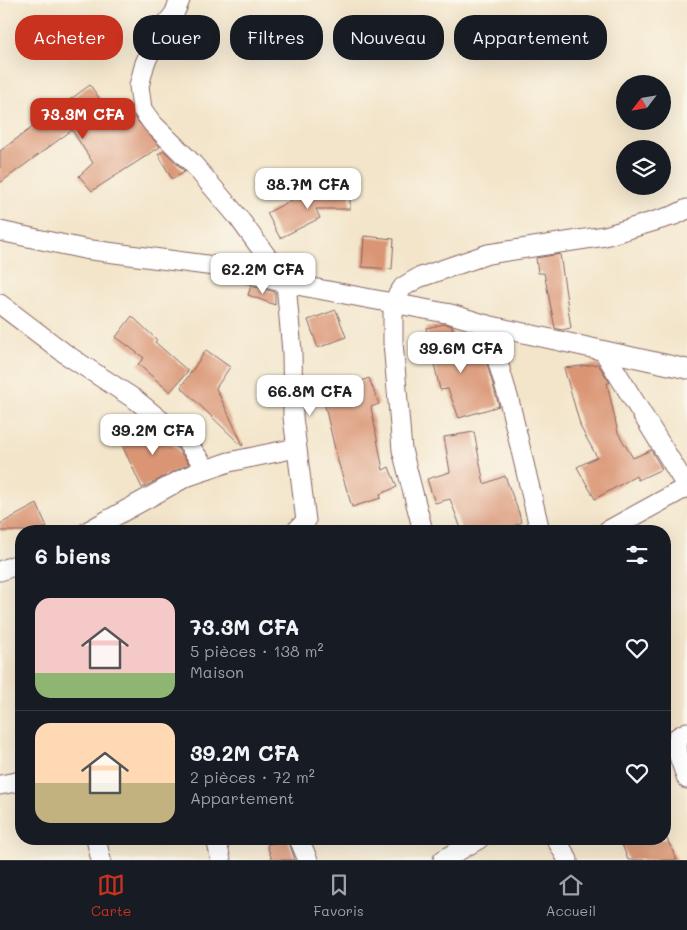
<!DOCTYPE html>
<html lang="fr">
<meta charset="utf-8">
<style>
body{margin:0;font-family:Mali,sans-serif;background:#242831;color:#f1f3f6;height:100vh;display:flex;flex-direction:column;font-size:19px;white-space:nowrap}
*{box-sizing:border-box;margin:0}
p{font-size:16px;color:#9ea1a6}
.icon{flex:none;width:28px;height:28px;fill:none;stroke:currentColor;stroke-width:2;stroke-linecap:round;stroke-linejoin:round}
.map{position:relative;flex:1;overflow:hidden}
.details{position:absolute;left:15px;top:525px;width:656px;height:320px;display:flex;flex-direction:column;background:#171b24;border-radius:20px;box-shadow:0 5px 20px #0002}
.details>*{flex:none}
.banner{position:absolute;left:15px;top:15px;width:658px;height:45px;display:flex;gap:10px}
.needle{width:32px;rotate:239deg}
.tools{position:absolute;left:616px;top:75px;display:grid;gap:10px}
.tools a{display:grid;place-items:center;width:55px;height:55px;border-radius:50%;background:#171b24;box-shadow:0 5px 20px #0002;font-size:25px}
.price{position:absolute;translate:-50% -42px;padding:0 11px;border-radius:10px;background:#fff;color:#222;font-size:16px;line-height:32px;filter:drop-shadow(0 1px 2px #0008)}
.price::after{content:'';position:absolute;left:50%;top:30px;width:15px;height:11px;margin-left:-8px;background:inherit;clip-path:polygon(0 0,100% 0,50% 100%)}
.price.on{background:#c8321e;color:#fff}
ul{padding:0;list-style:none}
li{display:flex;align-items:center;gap:15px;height:125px;padding:0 20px}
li+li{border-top:1px solid #363941}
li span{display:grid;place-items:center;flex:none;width:140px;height:100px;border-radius:15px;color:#555}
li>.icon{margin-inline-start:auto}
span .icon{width:60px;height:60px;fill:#fffc;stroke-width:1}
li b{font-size:21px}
h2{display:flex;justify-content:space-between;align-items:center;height:60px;padding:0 20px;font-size:21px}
.chip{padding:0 18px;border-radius:20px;background:#171b24;box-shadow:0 5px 20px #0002;font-size:18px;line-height:45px}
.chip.on{background:#c8321e;color:#fff}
.menu{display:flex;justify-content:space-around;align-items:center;height:70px;border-top:1px solid #363941;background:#171b24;font-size:14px;color:#9ea1a6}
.menu a{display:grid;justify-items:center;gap:2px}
.menu .on{color:#c8321e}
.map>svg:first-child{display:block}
.building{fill:#da9574}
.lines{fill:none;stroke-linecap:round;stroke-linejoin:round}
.minor-casing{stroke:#856463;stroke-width:21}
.minor{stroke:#fff;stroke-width:19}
</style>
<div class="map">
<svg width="687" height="860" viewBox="0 0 687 860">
<rect width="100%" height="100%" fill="#fbf7ec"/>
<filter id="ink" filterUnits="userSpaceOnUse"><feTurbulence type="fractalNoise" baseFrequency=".02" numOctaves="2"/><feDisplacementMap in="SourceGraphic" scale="10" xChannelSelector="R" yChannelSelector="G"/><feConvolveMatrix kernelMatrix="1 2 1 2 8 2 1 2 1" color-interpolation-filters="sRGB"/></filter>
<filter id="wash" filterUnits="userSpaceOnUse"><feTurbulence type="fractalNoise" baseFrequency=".0096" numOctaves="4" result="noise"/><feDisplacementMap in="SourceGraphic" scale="20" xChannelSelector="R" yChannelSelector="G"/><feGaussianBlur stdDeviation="1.12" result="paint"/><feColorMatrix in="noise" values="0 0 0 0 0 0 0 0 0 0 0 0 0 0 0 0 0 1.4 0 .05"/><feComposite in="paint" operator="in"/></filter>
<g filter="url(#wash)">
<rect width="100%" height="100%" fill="#f3e5ca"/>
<g id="blocks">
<g class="building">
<polygon points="90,85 119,126 134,117 160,147 92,191 79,176 93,163 72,130 0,183 0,151"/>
<polygon points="164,151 185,172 172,179 158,154"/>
<polygon points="350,186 350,209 316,209 320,218 280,238 267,213 301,195 304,201 336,187"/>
<polygon points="364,236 394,239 392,269 362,267"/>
<polygon points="560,254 571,328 562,330 555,328 544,273 538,273 536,258"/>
<polygon points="251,286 275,292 275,305 248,295"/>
<polygon points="336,310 346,337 318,348 308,320"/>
<polygon points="132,316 157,340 155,342 188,371 170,392 138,364 144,358 116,337"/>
<polygon points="445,324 452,326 457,360 483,350 499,406 459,418 448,389 440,390 426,328"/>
<polygon points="206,350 230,367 216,388 243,445 242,446 181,387"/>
<polygon points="598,364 610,383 607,383 618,433 633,458 651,450 662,469 638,480 636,476 595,499 577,467 597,457 581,428 564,368"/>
<polygon points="369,378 379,404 371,407 383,470 389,467 397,487 380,494 381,498 352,507 337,458 321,389 351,382 352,385"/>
<polygon points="147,424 178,449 189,464 142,488 123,447"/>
<polygon points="474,432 484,484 505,476 519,513 521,523 500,531 462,531 450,499 435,503 427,479 450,472 444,437"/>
<polygon points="37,504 47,527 36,531 0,531 0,524"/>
<polygon points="288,839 295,860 272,860 267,845"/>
<polygon points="620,839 667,839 677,860 628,860"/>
</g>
</g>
</g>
<g filter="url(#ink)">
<use href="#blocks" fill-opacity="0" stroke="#856463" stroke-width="1"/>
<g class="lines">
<g class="minor-casing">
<g id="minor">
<polyline points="180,0 174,14 162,29 145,63 139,86 142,109 152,123 193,164 238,217 286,283 292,352 293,417 306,521 296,531"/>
<polyline points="0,231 84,249 222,267 286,283 451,314 487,325 687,369"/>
<polyline points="0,304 67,355 136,400 186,441 207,470"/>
<polyline points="487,325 509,400 540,531"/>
<polyline points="604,352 687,487 607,531"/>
<polyline points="88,531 186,477 229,462 296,448"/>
<polyline points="423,531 402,450 393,342 393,302 403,287 418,278 488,254 605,236 675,215 687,209"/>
<polyline points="0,571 21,563"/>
<polyline points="687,732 678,737 676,748 687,779"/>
<polyline points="0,785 21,781"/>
<polyline points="96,839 101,860"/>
<polyline points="216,839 221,860"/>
<polyline points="299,839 308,860"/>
<polyline points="556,839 568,860"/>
<polyline points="443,860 479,839"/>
</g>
</g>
<use href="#minor" class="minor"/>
</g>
</g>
</svg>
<div class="tools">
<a><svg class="needle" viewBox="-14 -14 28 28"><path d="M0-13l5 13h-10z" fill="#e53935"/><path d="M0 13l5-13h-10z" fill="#9ea1a6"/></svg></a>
<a><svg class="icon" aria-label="layers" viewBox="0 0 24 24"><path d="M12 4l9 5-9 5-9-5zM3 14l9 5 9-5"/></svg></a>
</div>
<b class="price on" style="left:83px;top:140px">73.3M CFA</b>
<b class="price" style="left:308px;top:210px">38.7M CFA</b>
<b class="price" style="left:263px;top:295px">62.2M CFA</b>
<b class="price" style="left:461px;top:374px">39.6M CFA</b>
<b class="price" style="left:310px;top:417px">66.8M CFA</b>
<b class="price" style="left:153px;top:456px">39.2M CFA</b>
<div class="banner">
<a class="chip on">Acheter</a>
<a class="chip">Louer</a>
<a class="chip">Filtres</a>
<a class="chip">Nouveau</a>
<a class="chip">Appartement</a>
</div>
<section class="details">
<h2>6 biens<svg class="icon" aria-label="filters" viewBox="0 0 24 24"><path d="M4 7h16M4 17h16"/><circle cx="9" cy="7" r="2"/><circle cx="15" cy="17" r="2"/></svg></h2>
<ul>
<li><span style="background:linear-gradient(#f6c9c9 75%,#8fb573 0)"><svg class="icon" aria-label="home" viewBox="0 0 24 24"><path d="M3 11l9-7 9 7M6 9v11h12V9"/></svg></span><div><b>73.3M CFA</b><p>5 pièces · 138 m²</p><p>Maison</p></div><svg class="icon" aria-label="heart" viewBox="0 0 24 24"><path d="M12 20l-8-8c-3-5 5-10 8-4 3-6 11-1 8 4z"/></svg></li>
<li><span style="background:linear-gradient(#ffd9b3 60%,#c2b280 0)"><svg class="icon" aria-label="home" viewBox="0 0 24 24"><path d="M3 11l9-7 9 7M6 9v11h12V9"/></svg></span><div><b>39.2M CFA</b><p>2 pièces · 72 m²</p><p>Appartement</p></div><svg class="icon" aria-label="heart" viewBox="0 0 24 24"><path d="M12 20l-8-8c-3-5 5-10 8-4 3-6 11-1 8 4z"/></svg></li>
</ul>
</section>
</div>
<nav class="menu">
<a class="on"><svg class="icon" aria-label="map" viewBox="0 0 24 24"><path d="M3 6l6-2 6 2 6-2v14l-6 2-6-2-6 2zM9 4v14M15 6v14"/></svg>Carte</a>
<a><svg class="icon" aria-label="saved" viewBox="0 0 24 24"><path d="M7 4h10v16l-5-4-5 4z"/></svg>Favoris</a>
<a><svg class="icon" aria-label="home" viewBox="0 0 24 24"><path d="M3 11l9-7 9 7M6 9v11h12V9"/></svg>Accueil</a>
</nav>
